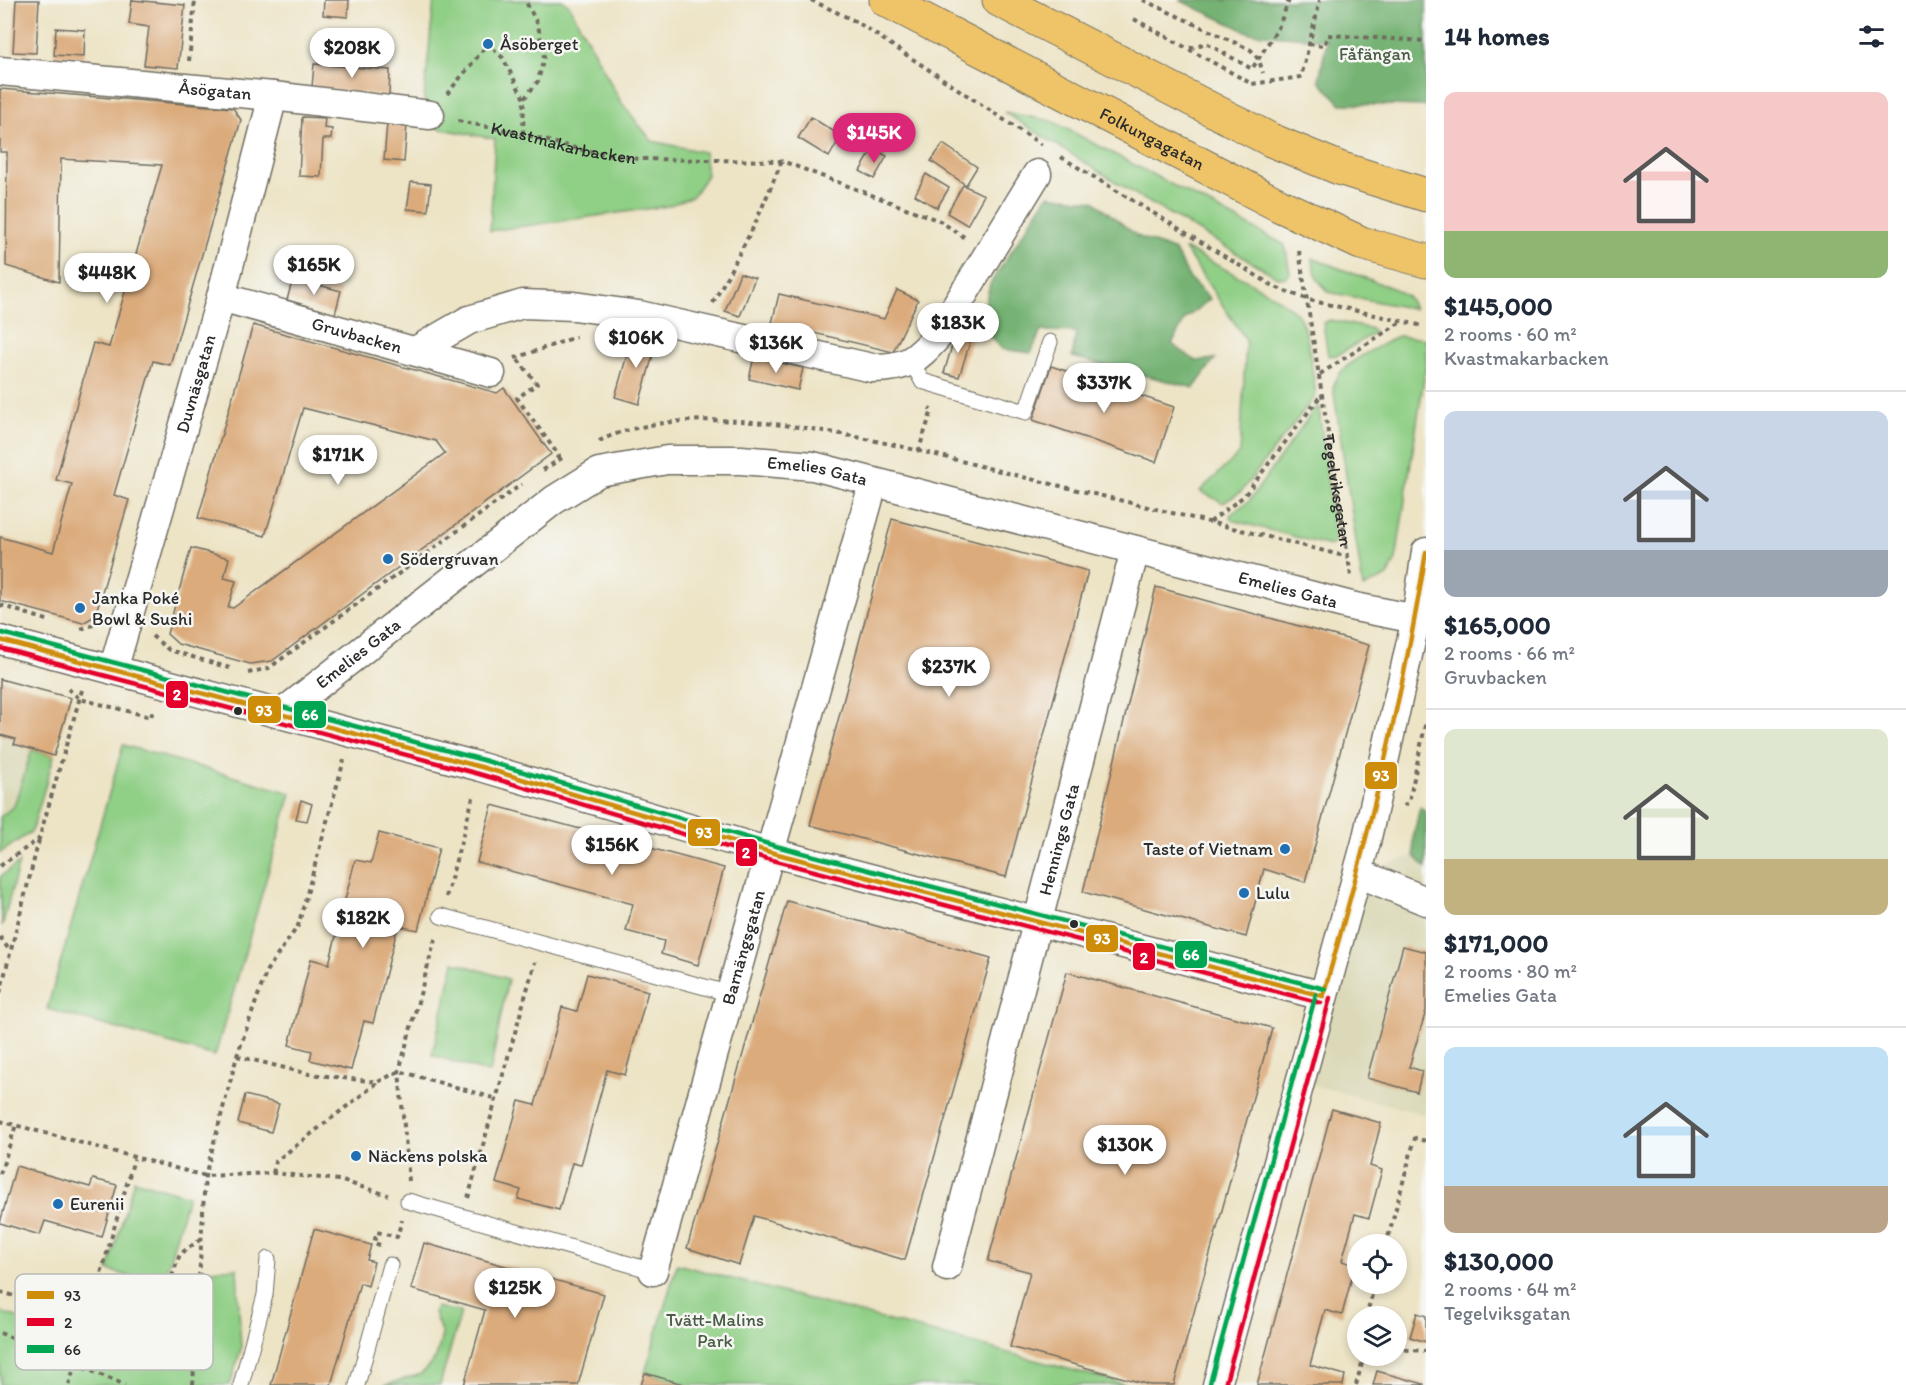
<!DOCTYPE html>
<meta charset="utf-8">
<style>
body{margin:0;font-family:Itim,sans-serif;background:#f6f6f7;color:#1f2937;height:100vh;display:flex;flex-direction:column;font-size:22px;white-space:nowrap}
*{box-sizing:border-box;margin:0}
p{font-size:20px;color:#747a83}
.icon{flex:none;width:33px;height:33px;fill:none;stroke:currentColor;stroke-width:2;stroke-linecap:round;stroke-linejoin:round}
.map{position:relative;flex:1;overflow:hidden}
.panel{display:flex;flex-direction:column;background:#fff;width:480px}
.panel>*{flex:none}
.buttons{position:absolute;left:1347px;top:1234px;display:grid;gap:12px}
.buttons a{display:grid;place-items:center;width:60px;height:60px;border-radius:50%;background:#fff;box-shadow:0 3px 9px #0003;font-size:30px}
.price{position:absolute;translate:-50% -51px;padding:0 14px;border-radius:21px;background:#fff;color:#222;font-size:20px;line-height:39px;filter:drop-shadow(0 2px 3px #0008)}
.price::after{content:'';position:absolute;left:50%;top:36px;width:18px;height:14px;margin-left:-9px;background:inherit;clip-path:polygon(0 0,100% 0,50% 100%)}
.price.selected{background:#db2777;color:#fff}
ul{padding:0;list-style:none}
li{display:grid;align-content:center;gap:12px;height:318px;padding:0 18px}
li+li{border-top:2px solid #e0e1e3}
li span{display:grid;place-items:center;height:186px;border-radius:12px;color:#555}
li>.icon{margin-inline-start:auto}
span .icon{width:108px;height:108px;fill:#fffc;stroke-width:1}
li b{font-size:26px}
h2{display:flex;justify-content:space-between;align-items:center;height:72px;padding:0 18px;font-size:26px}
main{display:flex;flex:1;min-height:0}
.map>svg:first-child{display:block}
.built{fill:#dbd9b8}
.green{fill:#90cf86;stroke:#5e7d58;stroke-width:1.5}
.forest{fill:#74b273;stroke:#506e4f;stroke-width:1.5}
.building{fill:#dbab7c}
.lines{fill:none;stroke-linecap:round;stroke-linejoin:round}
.lane-casing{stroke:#6f6c61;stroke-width:17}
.street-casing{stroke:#6f6c61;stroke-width:31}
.primary-casing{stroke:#6f6c61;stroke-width:35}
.path{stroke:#6f6c61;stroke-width:4;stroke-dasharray:4.5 4.5;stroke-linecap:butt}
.lane{stroke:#fff;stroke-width:15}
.street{stroke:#fff;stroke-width:28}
.primary{stroke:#efc469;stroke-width:33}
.bus-1-casing{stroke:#f6f6f2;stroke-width:9}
.bus-2-casing{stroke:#f6f6f2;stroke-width:9}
.bus-3-casing{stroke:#f6f6f2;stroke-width:9}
.bus-1{stroke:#ce8d09;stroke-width:4.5}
.bus-2{stroke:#e4002b;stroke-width:4.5}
.bus-3{stroke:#00a651;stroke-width:4.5}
.poi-dot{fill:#1f6fb2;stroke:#f6f6f2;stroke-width:2}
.bus-dot{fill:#2b2b2b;stroke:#f6f6f2;stroke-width:2}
.labels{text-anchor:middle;stroke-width:5;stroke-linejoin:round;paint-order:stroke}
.poi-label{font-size:18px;fill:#2b2b2b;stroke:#f6f6f2;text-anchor:start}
.park-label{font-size:18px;fill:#495c46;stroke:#f6f6f2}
.street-label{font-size:18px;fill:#2b2b2b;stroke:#f6f6f2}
.key{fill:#f6f6f2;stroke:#b9b9b6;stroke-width:1.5}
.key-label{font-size:16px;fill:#2b2b2b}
.line-badge{stroke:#f6f6f2;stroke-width:2}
.badge-label{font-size:16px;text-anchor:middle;font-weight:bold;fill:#fff}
</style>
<main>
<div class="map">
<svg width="1426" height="1385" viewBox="0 0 1426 1385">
<rect width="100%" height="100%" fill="#f6f6f2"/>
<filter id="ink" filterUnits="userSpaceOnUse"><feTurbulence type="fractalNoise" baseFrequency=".0167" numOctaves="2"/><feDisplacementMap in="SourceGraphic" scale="12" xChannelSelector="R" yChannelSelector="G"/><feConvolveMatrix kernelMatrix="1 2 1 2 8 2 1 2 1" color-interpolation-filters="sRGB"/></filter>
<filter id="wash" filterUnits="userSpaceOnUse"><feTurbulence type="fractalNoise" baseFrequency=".008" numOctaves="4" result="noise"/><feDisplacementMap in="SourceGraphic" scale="24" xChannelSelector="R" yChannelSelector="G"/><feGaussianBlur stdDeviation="1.35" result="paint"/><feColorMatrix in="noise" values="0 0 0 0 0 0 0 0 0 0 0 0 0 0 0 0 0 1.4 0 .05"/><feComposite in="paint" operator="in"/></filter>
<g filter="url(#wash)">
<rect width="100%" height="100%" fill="#ede4c6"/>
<g class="built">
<polygon points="0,679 71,698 32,831 0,853"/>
<polygon points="1414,855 1426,868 1426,1115 1298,1081 1359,875"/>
</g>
<g class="green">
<polygon points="434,0 562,0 569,5 621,102 652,141 704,152 707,175 693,196 668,206 490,231 495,139 437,128 424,99"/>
<polygon points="1004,112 1052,121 1285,245 1290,273 1286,277 1279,278 1140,197"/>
<path d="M1184 248C1208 261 1282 296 1297 314 1310 330 1312 374 1316 395L1241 492 1223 503 1200 491 1240 453 1246 340Z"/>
<polygon points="1312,258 1395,289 1409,298 1414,309 1328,292 1317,279"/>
<polygon points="1330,320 1372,329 1374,333 1338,355 1328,356 1323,323"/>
<path d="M1398 336 1426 339V365L1396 559 1388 576 1363 588 1333 387C1339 362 1376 349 1398 336Z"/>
<polygon points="1315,408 1319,408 1335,543 1330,546 1231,520 1230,515 1250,500"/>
<polygon points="123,745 291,793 215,1056 47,1009"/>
<polygon points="32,750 54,756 32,831 0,853 0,817 14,806"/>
<polygon points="19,863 2,926 0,877"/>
<polygon points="454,962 508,979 490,1073 432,1055"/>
<polygon points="134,1180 188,1196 162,1286 108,1270"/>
<polygon points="677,1264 1128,1385 688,1385 645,1373"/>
<polygon points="237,1268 241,1349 230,1385 0,1385 0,1312 163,1361 195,1271"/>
<polygon points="436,1307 461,1312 440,1385 384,1385 421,1374 436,1358 442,1335 434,1312"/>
</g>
<g class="forest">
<polygon points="1179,0 1426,0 1426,106 1341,104 1319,80 1327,40 1250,33"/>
<polygon points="1048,195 1094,201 1137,236 1175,251 1190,279 1210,299 1185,319 1172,344 1196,361 1215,359 1194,388 1072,357 1076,332 1041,331 1031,353 1002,349 980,325 990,284"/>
<polygon points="1420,807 1426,811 1426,868 1414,855 1413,838"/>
</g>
<g id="blocks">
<g class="building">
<polygon points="16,0 39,0 36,53 13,52"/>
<polygon points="132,0 185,5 178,68 144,65 149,27 129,24"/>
<polygon points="324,0 349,0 348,17 323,15"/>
<polygon points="56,28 85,30 84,57 54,55"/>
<polygon points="314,64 390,70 389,96 312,87"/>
<polygon points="0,89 233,108 241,120 170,365 153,361 114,495 129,500 95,616 83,623 0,601 0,537 53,552 72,484 56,480 93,343 109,347 162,165 61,159 59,282 6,266 7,152 0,152"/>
<polygon points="302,117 325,118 324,128 332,129 331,139 323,139 321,177 299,176"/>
<polygon points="811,117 841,136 829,157 798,138"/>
<polygon points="387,123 407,125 404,162 384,160"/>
<polygon points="943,144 977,167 966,185 931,161"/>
<polygon points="873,149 887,156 874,179 860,171"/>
<polygon points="926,174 949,188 937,208 915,195"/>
<polygon points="411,182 431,184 428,211 407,209"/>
<polygon points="963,185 984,195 967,225 947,213"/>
<polygon points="740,273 755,278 740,316 725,311"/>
<polygon points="293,278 341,291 335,314 287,300"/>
<polygon points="897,290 918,300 893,352 772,323 779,294 884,319"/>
<polygon points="253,325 497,393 504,388 551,454 272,661 250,664 178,644 167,634 191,548 229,558 224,578 236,581 228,607 233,608 445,453 436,441 303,408 265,536 198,518"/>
<polygon points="956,332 972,336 959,377 944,373"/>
<polygon points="633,334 657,341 639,404 615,397"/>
<polygon points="754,357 803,368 798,390 749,379"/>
<polygon points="1051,366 1174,407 1156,462 1033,420"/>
<polygon points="892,519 1088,571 1006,877 810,825"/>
<polygon points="1156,587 1369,645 1305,882 1264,869 1246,937 1083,892"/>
<polygon points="0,679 71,698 54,756 14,744 16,739 0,735"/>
<polygon points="301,800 312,804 307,821 296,819"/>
<polygon points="492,805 724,868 698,965 661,954 664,941 626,931 633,904 477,862"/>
<polygon points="379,833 439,848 418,930 398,926 373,1023 364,1021 351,1070 310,1060 312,1051 289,1045 311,959 329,964 355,860 371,863"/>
<polygon points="787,901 991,958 905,1260 754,1216 739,1265 687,1248"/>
<polygon points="1403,946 1426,952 1426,1011 1409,1067 1422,1071 1417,1092 1367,1078"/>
<polygon points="1067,972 1272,1028 1174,1385 1150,1385 1010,1347 1030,1272 988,1261"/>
<polygon points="587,974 648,991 625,1075 607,1070 581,1165 572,1163 559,1210 518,1199 521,1190 496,1183 519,1101 535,1105 562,1007 577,1011"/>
<polygon points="245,1095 279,1104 271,1132 238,1123"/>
<polygon points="1332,1109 1381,1123 1370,1166 1382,1170 1369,1218 1355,1214 1342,1261 1355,1265 1342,1315 1325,1310 1310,1365 1345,1375 1343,1385 1257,1385"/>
<polygon points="16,1166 90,1187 93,1179 117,1185 102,1237 45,1221 40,1235 0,1223"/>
<polygon points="314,1229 371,1245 367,1260 374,1262 368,1286 360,1283 331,1385 271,1385"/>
<polygon points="424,1243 604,1294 578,1385 464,1385 485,1310 411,1289"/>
<polygon points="1417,1313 1426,1316 1426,1342 1410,1337"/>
<polygon points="1377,1371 1424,1384 1424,1385 1373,1385"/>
<polygon points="645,1373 683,1384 683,1385 641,1385"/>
</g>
</g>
</g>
<g filter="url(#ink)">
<use href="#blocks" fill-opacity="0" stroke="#6f6c61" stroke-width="1.5"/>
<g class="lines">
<g class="lane-casing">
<g id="lane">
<polyline points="911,360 922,381 1026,412 1050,342"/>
<polyline points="441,916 731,994"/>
<polyline points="408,1201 653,1271"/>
<polyline points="241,1385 265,1295 268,1259"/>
<polyline points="357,1385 390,1265"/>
</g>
</g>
<g class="street-casing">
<g id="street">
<path id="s3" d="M0 71 273 96 430 115"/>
<path id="s4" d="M221 297 491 373"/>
<path d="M417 350 469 320 523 304 574 306 639 315 872 368C907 368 915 361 938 336L1037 174"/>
<polyline points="0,640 481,767 770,852 1323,996"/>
<path id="s5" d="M113 670 221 297 273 96"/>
<path id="s6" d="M281 714 554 500 599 472 667 460H741L813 466 1355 607 1416 619"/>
<polyline points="1358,873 1426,901"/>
<path id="s7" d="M947 1267 1135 550"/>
<path id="s8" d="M653 1271 873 484"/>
<polyline points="1217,1385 1366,842 1416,619 1426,552"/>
</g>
</g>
<g class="primary-casing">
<g id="primary">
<path id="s9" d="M886 0 1279 205 1361 243 1426 261"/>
<polyline points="999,0 1271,140 1339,168 1426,195"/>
</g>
</g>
<g class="path">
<polyline points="811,0 857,22 1042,145"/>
<polyline points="1143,0 1251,50 1259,60 1263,73"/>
<polyline points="1134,19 1252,84 1301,77 1320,0"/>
<polyline points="1309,44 1324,46 1328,35 1426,41"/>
<polyline points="1190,48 1206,43 1252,69 1279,26 1289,0"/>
<polyline points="189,61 195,0"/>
<polyline points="447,94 488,44 503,58 524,99"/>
<path id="s1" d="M458 121 523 134 582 150 639 159 782 161 940 221 964 237"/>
<polyline points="523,134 524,99 538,81 544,57 538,25 525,0"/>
<polyline points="1061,157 1275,287 1309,300 1423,326"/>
<path id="s2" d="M1299 251 1351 576"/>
<polyline points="713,303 755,224 782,161"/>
<polyline points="515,358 576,337"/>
<polyline points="518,360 537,384 517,398 559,456 554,461"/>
<polyline points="1320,374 1401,322"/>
<path d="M599 441C712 387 921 452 1039 481 1142 505 1245 531 1348 557"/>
<polyline points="918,452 932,410 929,408"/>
<polyline points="543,470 562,458"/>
<polyline points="1210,522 1244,496 1322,394"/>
<polyline points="0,605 50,621"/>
<polyline points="81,629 96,624"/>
<polyline points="152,636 169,650 233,669"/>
<polyline points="248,673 269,668 522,484"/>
<polyline points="68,689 80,699 151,717 153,709"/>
<polyline points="1404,806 1409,802 1426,721"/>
<polyline points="0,866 39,839 82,690"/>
<polyline points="446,897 474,794"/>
<polyline points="0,937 10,951"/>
<polyline points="0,993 39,840"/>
<polyline points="237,1056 309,1074 378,1082 399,1071 494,1098"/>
<polyline points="0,1121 205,1176 273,1173 339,1180 388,1195"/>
<polyline points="273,1173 276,1161 377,1083"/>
<polyline points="0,1174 16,1125"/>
<polyline points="409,1181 399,1071 436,936"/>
<polyline points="468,1198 535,962"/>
<polyline points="380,1245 374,1243 377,1232 397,1237 402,1220"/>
<polyline points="1386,1245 1415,1138 1426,1141"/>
<polyline points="0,1292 152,1332 180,1254 201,1239"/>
<polyline points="1366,1317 1375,1284"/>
<polyline points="0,1333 125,1385"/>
<polyline points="1396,1349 1426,1351"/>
<polyline points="69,1385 134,1159"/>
<polyline points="193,1385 205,1176 237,1056 267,970 298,926 344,760"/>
<polyline points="1356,1385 1364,1356"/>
</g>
<use href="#lane" class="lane"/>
<use href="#street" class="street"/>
<use href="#primary" class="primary"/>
<g class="bus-1-casing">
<g id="bus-1">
<polyline points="0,640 481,767 770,852 1323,996"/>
<path d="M1323 996C1365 849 1402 703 1426 552"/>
</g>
</g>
<g class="bus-2-casing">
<g id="bus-2">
<polyline points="0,648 479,774 768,859 1321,1003"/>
<polyline points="1225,1385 1330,998"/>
</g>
</g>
<g class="bus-3-casing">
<g id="bus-3">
<polyline points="2,633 483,760 772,845 1325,989"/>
<polyline points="1210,1383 1316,994"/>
</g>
</g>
<use href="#bus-1" class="bus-1"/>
<use href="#bus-2" class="bus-2"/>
<use href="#bus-3" class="bus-3"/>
</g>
</g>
<g class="poi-dot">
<circle cx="488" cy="44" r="6"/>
<circle cx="388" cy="559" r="6"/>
<circle cx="80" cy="608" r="6"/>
<circle cx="1285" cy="849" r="6"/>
<circle cx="1244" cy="893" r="6"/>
<circle cx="356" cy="1156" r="6"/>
<circle cx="58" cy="1204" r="6"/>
</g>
<g class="bus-dot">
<circle cx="238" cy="711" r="5"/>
<circle cx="1074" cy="924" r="5"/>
</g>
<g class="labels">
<g class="poi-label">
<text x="500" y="50">Åsöberget</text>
<text x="400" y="565">Södergruvan</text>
<text x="92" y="604">Janka Poké<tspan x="92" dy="21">Bowl &amp; Sushi</tspan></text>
<text x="1273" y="855" text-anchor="end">Taste of Vietnam</text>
<text x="1256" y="899">Lulu</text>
<text x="368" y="1162">Näckens polska</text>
<text x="70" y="1210">Eurenii</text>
</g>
<g class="park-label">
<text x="1375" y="60">Fåfängan</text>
<text x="715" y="1326">Tvätt-Malins<tspan x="715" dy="21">Park</tspan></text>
</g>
<g class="street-label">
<text dy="6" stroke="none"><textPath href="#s3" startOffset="216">Åsögatan</textPath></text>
<text dy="6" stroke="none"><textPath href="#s9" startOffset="300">Folkungagatan</textPath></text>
<text dy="6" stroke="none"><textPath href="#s1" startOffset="108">Kvastmakarbacken</textPath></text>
<text dy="6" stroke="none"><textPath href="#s4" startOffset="141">Gruvbacken</textPath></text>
<text dy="6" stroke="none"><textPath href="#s5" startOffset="298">Duvnäsgatan</textPath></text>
<text dy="6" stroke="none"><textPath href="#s6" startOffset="620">Emelies Gata</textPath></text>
<text dy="6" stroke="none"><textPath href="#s2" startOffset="242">Tegelviksgatan</textPath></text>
<text dy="6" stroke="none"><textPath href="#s6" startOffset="1106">Emelies Gata</textPath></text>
<text dy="6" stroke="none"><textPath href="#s6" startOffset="98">Emelies Gata</textPath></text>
<text dy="6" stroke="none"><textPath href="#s7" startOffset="442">Hennings Gata</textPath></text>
<text dy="6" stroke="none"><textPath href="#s8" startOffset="336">Barnängsgatan</textPath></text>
</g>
</g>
<rect x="15" y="1274" width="198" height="96" rx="9" class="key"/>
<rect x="27" y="1291" width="27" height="8" fill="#ce8d09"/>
<rect x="27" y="1318" width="27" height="8" fill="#e4002b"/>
<rect x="27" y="1345" width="27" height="8" fill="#00a651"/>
<g class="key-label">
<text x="64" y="1301">93</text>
<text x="64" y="1328">2</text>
<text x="64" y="1355">66</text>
</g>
<g class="line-badge">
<rect x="165" y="680" width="24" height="29" rx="6" fill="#e4002b"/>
<rect x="247" y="695" width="35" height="29" rx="6" fill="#ce8d09"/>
<rect x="293" y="700" width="34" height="29" rx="6" fill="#00a651"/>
<rect x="1364" y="761" width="34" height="29" rx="6" fill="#ce8d09"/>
<rect x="687" y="818" width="34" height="29" rx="6" fill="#ce8d09"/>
<rect x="735" y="838" width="23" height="29" rx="6" fill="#e4002b"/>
<rect x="1085" y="924" width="34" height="29" rx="6" fill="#ce8d09"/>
<rect x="1174" y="940" width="34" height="29" rx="6" fill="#00a651"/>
<rect x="1132" y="942" width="24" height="29" rx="6" fill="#e4002b"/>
</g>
<g class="badge-label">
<text x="177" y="700">2</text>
<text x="264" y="716">93</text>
<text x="310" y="720">66</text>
<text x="1381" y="781">93</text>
<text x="704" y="838">93</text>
<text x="746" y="858">2</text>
<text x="1102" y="944">93</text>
<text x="1191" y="960">66</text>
<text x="1144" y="963">2</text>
</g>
</svg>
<div class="buttons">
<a><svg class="icon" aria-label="locate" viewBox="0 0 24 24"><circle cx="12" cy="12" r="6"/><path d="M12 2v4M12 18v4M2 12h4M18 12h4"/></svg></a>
<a><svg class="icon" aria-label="layers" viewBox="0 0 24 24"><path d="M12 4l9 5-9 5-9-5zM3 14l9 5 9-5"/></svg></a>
</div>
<b class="price" style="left:352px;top:79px">$208K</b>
<b class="price selected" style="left:874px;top:164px">$145K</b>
<b class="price" style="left:314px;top:296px">$165K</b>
<b class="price" style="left:107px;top:304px">$448K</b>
<b class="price" style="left:958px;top:354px">$183K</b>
<b class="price" style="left:636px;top:369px">$106K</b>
<b class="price" style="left:776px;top:374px">$136K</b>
<b class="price" style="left:1104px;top:414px">$337K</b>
<b class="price" style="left:338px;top:486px">$171K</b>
<b class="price" style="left:949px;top:698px">$237K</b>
<b class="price" style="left:612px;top:876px">$156K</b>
<b class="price" style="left:363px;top:949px">$182K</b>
<b class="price" style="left:1125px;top:1176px">$130K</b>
<b class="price" style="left:515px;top:1319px">$125K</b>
</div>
<section class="panel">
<h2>14 homes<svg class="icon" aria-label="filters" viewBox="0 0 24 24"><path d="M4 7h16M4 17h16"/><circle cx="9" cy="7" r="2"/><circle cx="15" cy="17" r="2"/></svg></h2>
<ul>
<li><span style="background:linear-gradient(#f6c9c9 75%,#8fb573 0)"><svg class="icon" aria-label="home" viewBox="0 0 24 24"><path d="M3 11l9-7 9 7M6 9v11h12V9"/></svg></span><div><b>$145,000</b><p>2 rooms · 60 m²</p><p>Kvastmakarbacken</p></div></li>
<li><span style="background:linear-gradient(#c9d6e8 75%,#9aa5b1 0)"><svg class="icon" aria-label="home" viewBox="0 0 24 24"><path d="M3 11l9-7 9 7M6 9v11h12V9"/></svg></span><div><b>$165,000</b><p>2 rooms · 66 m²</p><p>Gruvbacken</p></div></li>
<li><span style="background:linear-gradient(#dfe7d0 70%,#c2b280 0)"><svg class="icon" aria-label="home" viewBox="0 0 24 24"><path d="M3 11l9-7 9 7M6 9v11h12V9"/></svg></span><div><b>$171,000</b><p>2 rooms · 80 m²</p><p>Emelies Gata</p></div></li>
<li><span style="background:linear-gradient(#bfe0f5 75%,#b9a48a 0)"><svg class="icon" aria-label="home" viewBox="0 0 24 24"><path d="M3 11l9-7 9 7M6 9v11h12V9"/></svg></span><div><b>$130,000</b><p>2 rooms · 64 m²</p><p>Tegelviksgatan</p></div></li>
</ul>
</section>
</main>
